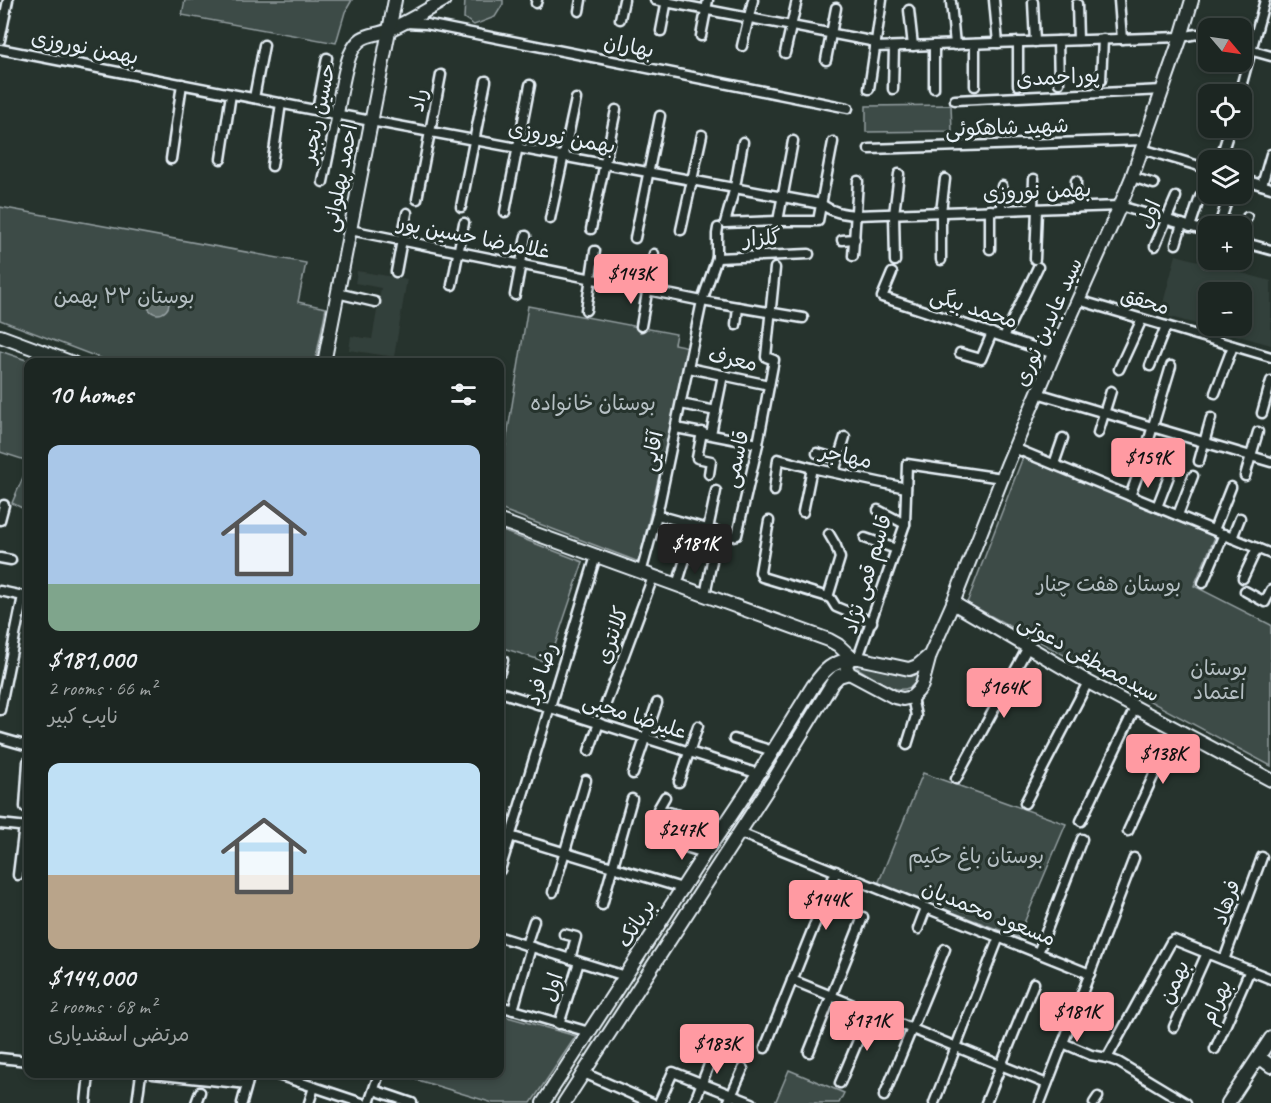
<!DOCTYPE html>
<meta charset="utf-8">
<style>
body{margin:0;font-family:Caveat,"Playpen Sans Arabic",sans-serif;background:#29322f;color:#f1f3f6;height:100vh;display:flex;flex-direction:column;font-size:22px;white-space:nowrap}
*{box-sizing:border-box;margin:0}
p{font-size:20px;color:#a0a5a5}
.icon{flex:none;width:33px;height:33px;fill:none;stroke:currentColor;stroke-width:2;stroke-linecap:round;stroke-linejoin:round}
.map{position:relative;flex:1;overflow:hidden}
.drawer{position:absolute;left:24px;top:358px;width:480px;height:720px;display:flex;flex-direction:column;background:#1c2622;border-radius:12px;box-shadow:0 3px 9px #0003,0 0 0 2px #3a4340}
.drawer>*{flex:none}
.needle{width:39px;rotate:119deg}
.buttons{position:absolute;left:1198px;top:18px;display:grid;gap:12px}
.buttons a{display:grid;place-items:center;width:54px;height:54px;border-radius:12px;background:#1c2622;box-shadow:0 3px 9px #0003,0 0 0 2px #3a4340;font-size:30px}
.price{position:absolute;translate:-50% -51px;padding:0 14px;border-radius:6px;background:#ff9aa2;color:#111;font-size:20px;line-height:39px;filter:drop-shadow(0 2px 3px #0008)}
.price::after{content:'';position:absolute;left:50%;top:36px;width:18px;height:14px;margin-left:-9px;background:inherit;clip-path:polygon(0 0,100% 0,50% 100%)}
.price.current{background:#222;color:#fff}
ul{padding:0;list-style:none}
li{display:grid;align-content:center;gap:12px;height:318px;padding:0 24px}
li span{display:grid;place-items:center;height:186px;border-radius:12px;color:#555}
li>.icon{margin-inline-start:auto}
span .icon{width:108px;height:108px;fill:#fffc;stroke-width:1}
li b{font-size:26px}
h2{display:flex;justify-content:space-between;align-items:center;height:72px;padding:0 24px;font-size:26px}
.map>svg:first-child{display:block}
.built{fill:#333f3a;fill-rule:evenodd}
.green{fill:#3e4b47;stroke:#939ea0;stroke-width:1.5}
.water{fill:#636f6d;stroke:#98a3a5;stroke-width:1.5}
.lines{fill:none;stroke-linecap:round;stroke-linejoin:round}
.street-casing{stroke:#e8f1f8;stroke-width:13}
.secondary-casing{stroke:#e8f1f8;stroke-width:16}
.street{stroke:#26332d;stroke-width:8}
.secondary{stroke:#26332d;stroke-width:12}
.labels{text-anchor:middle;stroke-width:6;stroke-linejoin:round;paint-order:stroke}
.street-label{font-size:21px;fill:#e8f1f8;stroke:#26332d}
.park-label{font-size:21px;fill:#b5bfc3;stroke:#26332d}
</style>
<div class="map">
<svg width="1271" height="1103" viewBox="0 0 1271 1103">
<rect width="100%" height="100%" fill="#26332d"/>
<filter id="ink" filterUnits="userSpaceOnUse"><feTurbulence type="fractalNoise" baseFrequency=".0167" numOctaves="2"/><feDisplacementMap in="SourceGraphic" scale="12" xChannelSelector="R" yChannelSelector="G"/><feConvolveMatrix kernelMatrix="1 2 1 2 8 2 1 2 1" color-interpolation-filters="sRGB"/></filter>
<g filter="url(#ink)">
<g class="built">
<path d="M1176 255 1271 281V345L1160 314ZM1209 292H1242V326H1209Z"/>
<polygon points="357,271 407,279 394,357 349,350 351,336 372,339 381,288 355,283"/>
</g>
<g class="green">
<polygon points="185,0 352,0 345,12 336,43 182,15"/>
<polygon points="465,0 503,0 503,4 495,17 474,25 464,18"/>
<polygon points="951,105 952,131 866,132 866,106"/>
<polygon points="0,207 306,263 298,302 326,308 315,363 113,363 0,320"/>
<polygon points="528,306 676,334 674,344 689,347 639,562 500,509 500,480"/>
<polygon points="0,351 35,363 28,363 28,461 0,452"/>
<polygon points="1023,457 1215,537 1194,586 1271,625 1271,766 967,603"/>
<polygon points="28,466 28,511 12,503"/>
<polygon points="500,530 583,562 549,663 500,647"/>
<path d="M855 662C863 664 872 665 880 668 897 673 905 679 922 668 911 708 881 682 859 669L854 665Z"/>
<polygon points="923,773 1066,824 1018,937 878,884"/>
<polygon points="500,1015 576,1036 531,1103 493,1103 398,1074 500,1074"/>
<polygon points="789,1070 844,1093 839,1103 775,1103"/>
</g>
<circle class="water" cx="158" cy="303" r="11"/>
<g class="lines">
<g class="street-casing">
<g id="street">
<polyline points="655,0 876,42"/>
<polyline points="994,0 998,43"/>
<polyline points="1119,0 1122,39"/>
<polyline points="951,2 955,45"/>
<polyline points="1033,2 1035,42"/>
<polyline points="536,3 537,0"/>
<polyline points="1077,4 1078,40"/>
<polyline points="909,10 913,46"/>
<polyline points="579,11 581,0"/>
<polyline points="620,19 624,0"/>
<polyline points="405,23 426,24 848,108"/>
<polyline points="661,31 667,0"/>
<polyline points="701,36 708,0"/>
<polyline points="0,40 8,0"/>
<polyline points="1058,41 1059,83"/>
<polyline points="1018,42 1018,85"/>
<polyline points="934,45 934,88"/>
<polyline points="742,46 753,0"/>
<polyline points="875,47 1181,37 1197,34 1209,38"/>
<polyline points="1242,48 1271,56"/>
<path d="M0 49 371 121 821 204C832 212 843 214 856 215L1120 206 1209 232"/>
<polyline points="785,53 797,0"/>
<polyline points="826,60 836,8"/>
<polyline points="1101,80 1103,39"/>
<polyline points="975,86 975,44"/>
<polyline points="869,89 882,0"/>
<polyline points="893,89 894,47"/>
<polyline points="1239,94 1265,0"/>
<polyline points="254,98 264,45"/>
<polyline points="955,100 1163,90"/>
<polyline points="317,110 327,58"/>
<polyline points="743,142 735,187 725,223 778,221 818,221 833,142"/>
<polyline points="869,149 1145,140"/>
<polyline points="1142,149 1209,169"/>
<polyline points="171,159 182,84"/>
<polyline points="221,159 231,94"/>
<polyline points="1220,160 1230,128"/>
<polyline points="272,166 281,103"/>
<polyline points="1132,177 1154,184"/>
<polyline points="1242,179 1271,188"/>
<polyline points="323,182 337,114"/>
<polyline points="1262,185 1271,154"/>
<polyline points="417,199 441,75"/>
<polyline points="461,207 486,81"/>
<polyline points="1076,208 1076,181"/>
<polyline points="1033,209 1034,179"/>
<polyline points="990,210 990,249"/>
<polyline points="1001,210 1002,186"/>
<polyline points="505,212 530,85"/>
<polyline points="550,219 576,99"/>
<polyline points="778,221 793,141"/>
<polyline points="1219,226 1227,201"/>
<polyline points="1190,227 1200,197"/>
<polyline points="591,229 616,110"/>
<polyline points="1242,229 1247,217"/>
<polyline points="350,230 702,301 803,318"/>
<polyline points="681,230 702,135"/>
<polyline points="635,238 660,116"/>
<polyline points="842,240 855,239"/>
<polyline points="1242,242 1271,250"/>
<polyline points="1176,244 1182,224"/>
<polyline points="1155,246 1176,197"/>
<polyline points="853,256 858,181"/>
<polyline points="717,258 809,254"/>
<polyline points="1035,259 1037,209"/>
<polyline points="941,260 941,212 945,179"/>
<polyline points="895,261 894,214 899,174"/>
<polyline points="1207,262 1209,256"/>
<polyline points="396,272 407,213"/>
<polyline points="892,273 882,297 1054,354"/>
<polyline points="452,285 464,223"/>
<polyline points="337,293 375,302"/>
<polyline points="515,295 526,236"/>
<polyline points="1078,300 1271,357"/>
<polyline points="586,310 595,251"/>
<polyline points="736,325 738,307"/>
<polyline points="641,326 654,254"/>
<polyline points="1004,337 1038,267"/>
<polyline points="960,353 981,359 992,333"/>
<polyline points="1150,366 1166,326"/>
<polyline points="689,368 769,385"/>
<polyline points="1119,369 1142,319"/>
<polyline points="1037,393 1271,462"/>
<polyline points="1215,393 1233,346"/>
<polyline points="681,404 716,411"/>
<polyline points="1262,413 1271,381"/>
<polyline points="676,428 758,444"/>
<polyline points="702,432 697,458 711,461 709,474"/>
<polyline points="1098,433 1111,391"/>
<polyline points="711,434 723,375"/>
<polyline points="1147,446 1171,366"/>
<polyline points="1014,448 1271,554"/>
<polyline points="817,453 838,459"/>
<polyline points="1199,461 1211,418"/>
<polyline points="1054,464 1063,438"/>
<polyline points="834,472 845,437"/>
<polyline points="1245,476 1258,432"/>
<polyline points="774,491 778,459 812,468 906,488"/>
<polyline points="1130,496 1140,469"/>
<polyline points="1157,507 1169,476"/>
<polyline points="878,510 905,524"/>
<polyline points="803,512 812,468"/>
<polyline points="657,515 733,536 737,535 758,444 774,360 766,357 775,268"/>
<polyline points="1178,515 1193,476"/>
<polyline points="0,520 4,505"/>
<polyline points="769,521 760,572 762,577 828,597 831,599 836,607 872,622"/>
<polyline points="708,529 716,491"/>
<polyline points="1214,530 1231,487"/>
<polyline points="865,538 896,549"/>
<polyline points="1232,538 1240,518"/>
<polyline points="0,558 11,560"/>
<polyline points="641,573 657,515 702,301 717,258 717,234 718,228"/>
<polyline points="1243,578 1257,548"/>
<polyline points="1203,583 1224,534"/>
<polyline points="677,585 687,553"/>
<polyline points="0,591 28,597"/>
<polyline points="1245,591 1265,602 1271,590"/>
<polyline points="705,595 712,561"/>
<polyline points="828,597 840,558 836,546 829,534"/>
<polyline points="858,658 905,524 907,464 1002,478"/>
<polyline points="500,672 503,660"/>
<polyline points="500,692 759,774"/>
<polyline points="605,706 653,577"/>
<polyline points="0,710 23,596"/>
<polyline points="0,738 28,746"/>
<polyline points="734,739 773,751"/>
<polyline points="907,745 916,716 912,697"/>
<polyline points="589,751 599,723"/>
<polyline points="633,774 657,703"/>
<polyline points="956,779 1028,647"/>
<polyline points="679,782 698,726"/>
<polyline points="665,797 658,809 723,828"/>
<polyline points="1025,803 1088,682"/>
<polyline points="25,807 28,762"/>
<polyline points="1081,821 1135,708"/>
<polyline points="0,824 28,827"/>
<polyline points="1128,831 1175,729"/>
<polyline points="500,833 682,888"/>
<polyline points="740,833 1090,974"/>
<polyline points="666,841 705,853"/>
<polyline points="500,870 596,556"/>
<polyline points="18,875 24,826"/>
<polyline points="553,892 586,780"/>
<polyline points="602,905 632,799"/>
<polyline points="918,929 926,908"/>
<polyline points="564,934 576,937 570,959"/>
<polyline points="500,937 625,976"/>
<polyline points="526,945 534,921"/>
<polyline points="1038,953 1082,839"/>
<polyline points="1224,960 1262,857"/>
<polyline points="792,980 1047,1084"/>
<polyline points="500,1006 589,1032"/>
<polyline points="513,1010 531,947"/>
<polyline points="559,1024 579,962"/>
<polyline points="1174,1027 1207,953"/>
<polyline points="1063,1043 1091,1055 1107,1058 1118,1062 1186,1103"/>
<polyline points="765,1048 836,871"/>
<polyline points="1215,1049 1250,970"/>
<polyline points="809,1052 863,917"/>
<polyline points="0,1058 28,1061"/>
<polyline points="1107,1058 1171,942 1174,940 1271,979"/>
<polyline points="584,1073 652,1103"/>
<polyline points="153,1074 247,1084"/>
<polyline points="275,1074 362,1103"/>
<polyline points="840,1083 870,1012"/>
<polyline points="374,1090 412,1103"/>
<polyline points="884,1096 945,949"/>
<polyline points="86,1103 89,1074"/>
<polyline points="137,1103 141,1074"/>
<polyline points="196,1103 200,1092"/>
<polyline points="242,1103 250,1074"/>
<polyline points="309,1103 314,1087"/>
<polyline points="369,1103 379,1074"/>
<polyline points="659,1103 673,1072 752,1103"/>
<polyline points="694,1103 717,1044"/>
<polyline points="728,1103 743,1069"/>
<polyline points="934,1103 999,937"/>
<polyline points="986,1103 1034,983"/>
<polyline points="1040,1103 1134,858"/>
<polyline points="1094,1103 1098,1097"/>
</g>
</g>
<g class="secondary-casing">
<g id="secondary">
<path d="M337 114C340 97 344 70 350 55 361 30 373 38 391 29 409 21 427 10 444 0"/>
<polyline points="0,336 73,363"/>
<polyline points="324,363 395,0"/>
<polyline points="500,521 829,640 838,645 852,658"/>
<polyline points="953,603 1088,682 1271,780"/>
<polyline points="930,655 917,666 909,669 858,658 852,658 848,661 846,666 849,673 894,697 903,699 912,697 918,691 922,685 930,655 953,603 1008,463 1054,354 1120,206 1132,177 1181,37 1192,0"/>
<polyline points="1259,1057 1271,1066"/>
<path d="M543 1103 705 853C744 799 778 743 813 686 826 668 830 664 852 658"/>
<polyline points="564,1103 774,779 833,682 839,676 849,673"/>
<polyline points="1228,1103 1271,1038"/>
</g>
</g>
<use href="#street" class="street"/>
<use href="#secondary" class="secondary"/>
</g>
</g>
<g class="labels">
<g class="street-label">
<text transform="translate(629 46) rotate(11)" y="7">بهاران</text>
<text transform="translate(85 47) rotate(11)" y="7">بهمن نوروزی</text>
<text transform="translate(1058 77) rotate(-3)" y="7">پوراحمدی</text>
<text transform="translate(418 100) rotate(-79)" y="7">راد</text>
<text transform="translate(318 113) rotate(-78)" y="7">حسین رنجبر</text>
<text transform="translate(1007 127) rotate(-2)" y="7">شهید شاهکوئی</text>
<text transform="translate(562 137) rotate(10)" y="7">بهمن نوروزی</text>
<text transform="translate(340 178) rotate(-79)" y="7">احمد پهلوانی</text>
<text transform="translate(1037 191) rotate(-2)" y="7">بهمن نوروزی</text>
<text transform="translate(1149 214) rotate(-67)" y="7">اول</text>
<text transform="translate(474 237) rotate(11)" y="7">غلامرضا حسین پور</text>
<text transform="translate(762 238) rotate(-3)" y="7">گلزار</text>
<text transform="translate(1145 301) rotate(16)" y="7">محقق</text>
<text transform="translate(974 308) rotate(18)" y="7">محمد بیگی</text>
<text transform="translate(1048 322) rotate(-66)" y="7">سید عابدین نوری</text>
<text transform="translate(733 359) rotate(12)" y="7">معرف</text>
<text transform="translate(652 451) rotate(-78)" y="7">آقایی</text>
<text transform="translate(846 456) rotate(12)" y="7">مهاجر</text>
<text transform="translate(736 459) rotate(-78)" y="7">قاسمی</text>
<text transform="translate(867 574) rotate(-73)" y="7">قاسم قمی نژاد</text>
<text transform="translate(612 635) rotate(-70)" y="7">کلانتری</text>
<text transform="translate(1089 658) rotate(29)" y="7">سیدمصطفی دعوتی</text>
<text transform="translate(541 674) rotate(-73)" y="7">رضا فرد</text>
<text transform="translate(635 716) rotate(18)" y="7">علیرضا محبی</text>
<text transform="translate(1226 902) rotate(-70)" y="7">فرهاد</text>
<text transform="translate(989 913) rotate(22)" y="7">مسعود محمدیان</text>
<text transform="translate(636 923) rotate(-57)" y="7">بریانک</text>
<text transform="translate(1174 982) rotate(-66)" y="7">بهمن</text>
<text transform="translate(552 987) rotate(-73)" y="7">اول</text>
<text transform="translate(1216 1002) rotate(-66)" y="7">بهرام</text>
</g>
<g class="park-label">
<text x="124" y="303">بوستان ۲۲ بهمن</text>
<text x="593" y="410">بوستان خانواده</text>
<text x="1109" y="591">بوستان هفت چنار</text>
<text x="1219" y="675">بوستان<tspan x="1219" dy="24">اعتماد</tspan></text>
<text x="976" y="863">بوستان باغ حکیم</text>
</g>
</g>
</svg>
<div class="buttons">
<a><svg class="needle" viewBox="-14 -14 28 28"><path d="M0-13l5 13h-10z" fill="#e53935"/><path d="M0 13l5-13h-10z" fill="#a0a5a5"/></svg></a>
<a><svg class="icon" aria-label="locate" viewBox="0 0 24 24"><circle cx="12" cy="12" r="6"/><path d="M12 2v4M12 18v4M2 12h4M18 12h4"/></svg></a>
<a><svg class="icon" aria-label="layers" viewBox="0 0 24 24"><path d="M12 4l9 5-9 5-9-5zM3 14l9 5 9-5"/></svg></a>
<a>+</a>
<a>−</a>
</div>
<b class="price" style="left:631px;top:305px">$143K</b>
<b class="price" style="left:1148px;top:489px">$159K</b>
<b class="price current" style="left:695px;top:575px">$181K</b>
<b class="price" style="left:1004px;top:719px">$164K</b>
<b class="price" style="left:1163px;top:785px">$138K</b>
<b class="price" style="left:682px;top:861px">$247K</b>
<b class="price" style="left:826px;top:931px">$144K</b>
<b class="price" style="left:1077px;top:1043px">$181K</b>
<b class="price" style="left:867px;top:1052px">$171K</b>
<b class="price" style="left:717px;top:1075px">$183K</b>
<section class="drawer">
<h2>10 homes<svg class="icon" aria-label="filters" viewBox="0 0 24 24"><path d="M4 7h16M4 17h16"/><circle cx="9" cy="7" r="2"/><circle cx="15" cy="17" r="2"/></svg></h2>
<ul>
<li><span style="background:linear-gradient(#a9c7e8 75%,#7fa58c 0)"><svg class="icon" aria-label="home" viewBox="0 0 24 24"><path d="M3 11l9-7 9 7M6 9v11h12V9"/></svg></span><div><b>$181,000</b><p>2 rooms · 66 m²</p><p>نایب کبیر</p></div></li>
<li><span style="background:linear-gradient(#bfe0f5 60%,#b9a48a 0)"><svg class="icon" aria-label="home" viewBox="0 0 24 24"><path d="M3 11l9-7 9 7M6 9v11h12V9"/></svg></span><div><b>$144,000</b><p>2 rooms · 68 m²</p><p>مرتضی اسفندیاری</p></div></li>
</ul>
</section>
</div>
